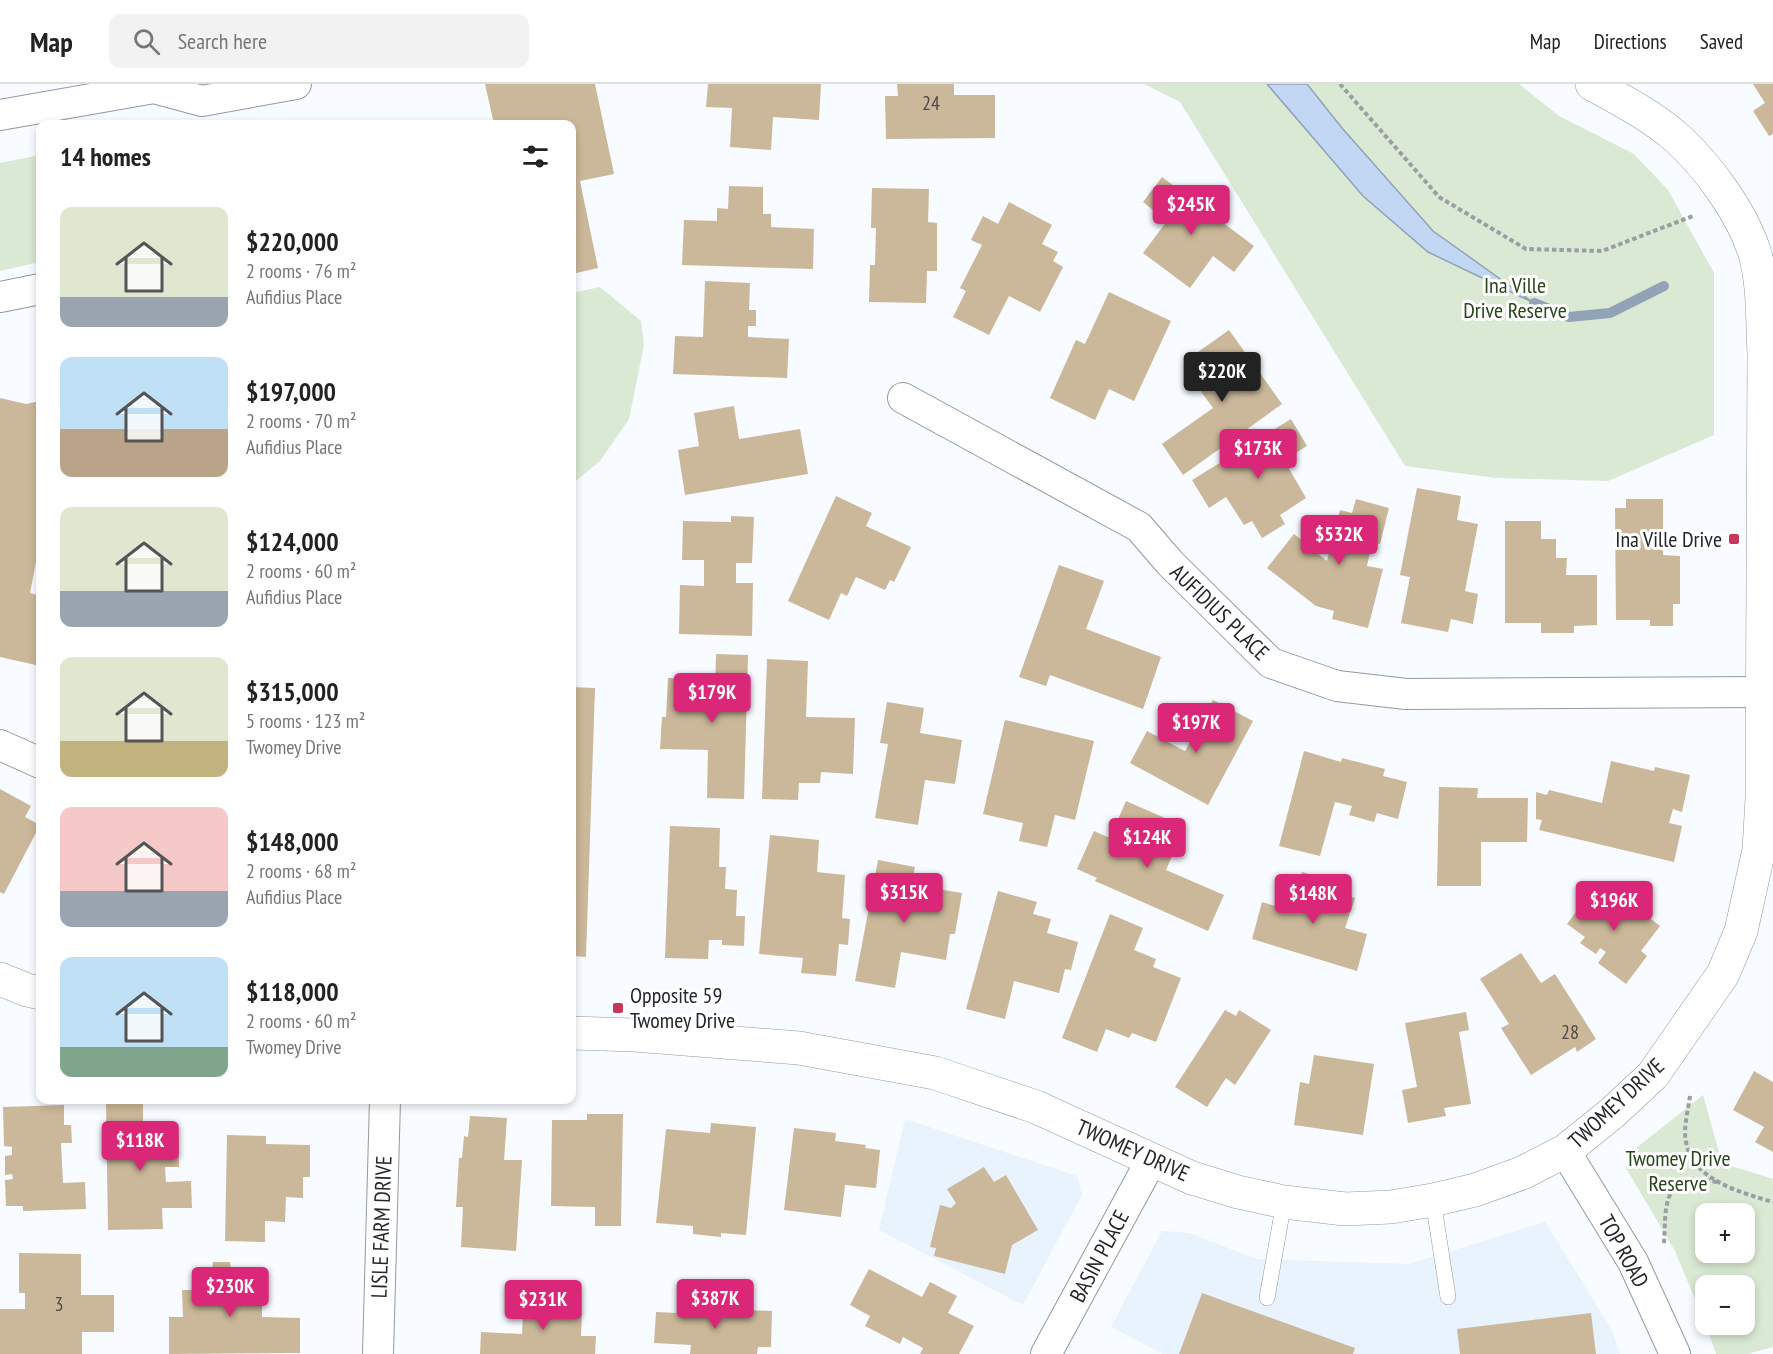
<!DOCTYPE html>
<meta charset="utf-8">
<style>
body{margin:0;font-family:"PT Sans Narrow",sans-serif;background:#f2f2f2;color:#222;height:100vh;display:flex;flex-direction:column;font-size:22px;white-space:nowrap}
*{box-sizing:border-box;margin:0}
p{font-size:20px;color:#767676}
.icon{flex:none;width:33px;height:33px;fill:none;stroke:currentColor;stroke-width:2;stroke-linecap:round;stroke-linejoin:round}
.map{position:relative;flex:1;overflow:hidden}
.side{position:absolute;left:36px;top:36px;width:540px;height:984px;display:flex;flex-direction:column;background:#fff;border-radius:12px;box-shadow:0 3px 9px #0003}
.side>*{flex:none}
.controls{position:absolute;left:1695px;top:1119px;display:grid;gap:12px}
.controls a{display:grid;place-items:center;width:60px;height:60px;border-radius:12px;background:#fff;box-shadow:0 3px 9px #0003;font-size:30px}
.price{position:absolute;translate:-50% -51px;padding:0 14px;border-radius:6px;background:#db2777;color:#fff;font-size:20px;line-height:39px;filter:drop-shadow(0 2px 3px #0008)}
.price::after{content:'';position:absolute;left:50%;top:36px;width:18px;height:14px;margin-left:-9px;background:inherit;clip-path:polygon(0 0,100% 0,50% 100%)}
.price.selected{background:#222;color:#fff}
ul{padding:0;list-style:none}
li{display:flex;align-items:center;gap:18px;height:150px;padding:0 24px}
li span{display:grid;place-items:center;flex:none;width:168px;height:120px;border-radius:12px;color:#555}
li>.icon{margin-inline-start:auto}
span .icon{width:72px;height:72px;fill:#fffc;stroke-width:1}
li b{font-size:26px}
h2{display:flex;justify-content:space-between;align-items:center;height:72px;padding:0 24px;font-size:26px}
header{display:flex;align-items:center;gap:36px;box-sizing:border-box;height:84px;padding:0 30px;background:#fff;border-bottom:2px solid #e0e0e0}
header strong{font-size:28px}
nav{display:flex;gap:33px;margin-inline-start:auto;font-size:21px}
.search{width:420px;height:54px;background:#f2f2f2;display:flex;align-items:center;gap:15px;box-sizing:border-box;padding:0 21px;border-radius:12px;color:#767676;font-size:22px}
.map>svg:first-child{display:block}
.built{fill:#e8f3fe}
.green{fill:#dae9d3;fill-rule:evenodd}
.water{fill:#c1d7f4;stroke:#92a2b7;stroke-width:1.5}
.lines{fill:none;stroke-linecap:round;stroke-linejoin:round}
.stream{stroke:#92a2b7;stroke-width:10}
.building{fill:#cbb89a}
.service-casing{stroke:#929aa1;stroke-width:16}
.minor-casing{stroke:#929aa1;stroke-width:32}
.tertiary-casing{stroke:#929aa1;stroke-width:34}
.path{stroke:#9b9ea1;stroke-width:4;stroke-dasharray:4.5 3;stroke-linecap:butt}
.service{stroke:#fff;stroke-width:15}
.minor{stroke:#fff;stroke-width:30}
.tertiary{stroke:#fff;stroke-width:33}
.poi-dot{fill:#c6375d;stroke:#fff;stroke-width:2}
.labels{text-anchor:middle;stroke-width:6;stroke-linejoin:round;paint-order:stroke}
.number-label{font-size:20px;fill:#4e4b46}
.park-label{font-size:22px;fill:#294519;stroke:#fff}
.poi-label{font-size:22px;fill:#24272a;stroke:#fff;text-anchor:end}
.street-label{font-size:22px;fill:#24272a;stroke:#fff}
</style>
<header>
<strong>Map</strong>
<div class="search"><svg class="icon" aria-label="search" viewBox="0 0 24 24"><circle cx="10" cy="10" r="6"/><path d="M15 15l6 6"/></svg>Search here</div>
<nav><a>Map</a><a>Directions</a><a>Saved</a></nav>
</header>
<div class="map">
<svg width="1773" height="1270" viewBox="0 0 1773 1270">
<rect width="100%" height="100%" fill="#f8fbff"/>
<g class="built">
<polygon points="905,1035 1077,1092 1082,1111 1023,1221 879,1146"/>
<polygon points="1545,1138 1612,1246 1620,1270 1163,1270 1111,1243 1162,1147 1190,1149 1256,1175 1409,1180"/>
</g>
<g class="green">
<polygon points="1144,0 1519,0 1559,32 1634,70 1668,106 1714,189 1714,351 1608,397 1496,394 1405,382 1180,18"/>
<polygon points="40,71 40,178 0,187 0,79"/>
<polygon points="600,203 641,237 644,261 629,335 600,377 572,400 572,209"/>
<path d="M1703 1011 1722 1079 1773 1095V1263L1747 1270H1716L1706 1241 1744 1240V1202H1706L1705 1239 1675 1167 1626 1084 1630 1069ZM1706 1130H1744V1168H1706Z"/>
</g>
<polygon class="water" points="1267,0 1307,0 1342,44 1433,147 1534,219 1428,168 1363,112"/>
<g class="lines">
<polyline class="stream" points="1534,219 1569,233 1610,229 1664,202"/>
</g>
<g class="building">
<polygon points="485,0 595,0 614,90 580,97 598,184 572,190 572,40 494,40"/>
<polygon points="708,0 821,0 819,36 773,33 771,66 730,63 732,24 706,23"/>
<polygon points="897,0 954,0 954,11 995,11 995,54 886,55 885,12 898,12"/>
<polygon points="1753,0 1773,0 1773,50 1769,52 1753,27 1765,19"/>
<polygon points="1162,93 1254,162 1234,188 1213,172 1190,204 1143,169 1167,137 1143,118"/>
<polygon points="729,102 763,103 763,130 771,130 771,143 814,145 813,185 682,181 684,136 717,137 717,124 728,125"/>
<polygon points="872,104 929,105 928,138 937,139 937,187 927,187 926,219 869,218 870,181 875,181 876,144 871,144"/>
<polygon points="1009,118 1052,141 1042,160 1058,168 1053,177 1063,183 1040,228 1009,212 989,251 953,233 966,207 960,204 982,161 971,156 983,132 998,140"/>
<polygon points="705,197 750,199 749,226 756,226 756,242 748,242 748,253 789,255 787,294 673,290 675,252 703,253"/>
<polygon points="1109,208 1171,237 1134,317 1109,305 1095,336 1050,314 1076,256 1085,260"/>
<polygon points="1229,246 1282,320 1183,391 1162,360 1213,324 1189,291 1205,279 1198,268"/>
<polygon points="0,314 26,320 40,317 40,457 30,509 40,512 40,582 0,573"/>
<polygon points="734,322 739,355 800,345 808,390 685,411 678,366 699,362 694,329"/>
<polygon points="1291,335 1307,362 1284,376 1306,414 1280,431 1285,440 1262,454 1252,437 1244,441 1226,413 1209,424 1192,396"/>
<polygon points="1417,404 1461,412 1457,436 1478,440 1465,507 1478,510 1473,540 1451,535 1448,548 1401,539 1410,493 1400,491"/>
<polygon points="836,412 872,429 866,442 911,463 894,498 890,496 885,506 856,493 847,512 841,509 829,536 788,517"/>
<polygon points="1356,415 1389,424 1380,460 1372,459 1367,482 1383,485 1368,544 1332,535 1334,527 1316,522 1267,484 1294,450 1327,477 1340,426 1352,429"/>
<polygon points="1626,415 1663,415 1663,471 1680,472 1680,520 1673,520 1673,542 1650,542 1650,536 1616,536 1615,424 1626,424"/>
<polygon points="731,432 754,433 752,479 736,479 736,499 753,499 752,552 679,550 680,501 704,502 704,476 682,476 683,437 731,438"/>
<polygon points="1505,437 1541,437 1541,455 1556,455 1556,474 1567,474 1566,491 1597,491 1597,541 1574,542 1574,549 1541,549 1541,539 1505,539"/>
<polygon points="1059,481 1104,497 1086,545 1161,573 1143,625 1050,591 1046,602 1019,593"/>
<polygon points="716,570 748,571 744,715 707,714 708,666 660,665 662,633 666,633 668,594 701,595 701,608 715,608"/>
<polygon points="767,575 808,577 806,633 855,634 853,690 821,688 820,699 799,699 798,716 762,715"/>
<polygon points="572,603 595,604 586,873 572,872"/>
<polygon points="1213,616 1253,637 1208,721 1130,679 1147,647 1185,667"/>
<polygon points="887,618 924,624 920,649 962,656 955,700 925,696 918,741 875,734 888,660 880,659"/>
<polygon points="1005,636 1094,657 1075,736 1055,731 1047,763 1019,757 1023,739 983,730"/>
<polygon points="1304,667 1341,678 1342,674 1385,685 1383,692 1407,698 1398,735 1377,729 1374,738 1349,731 1352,722 1335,718 1320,772 1279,762"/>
<polygon points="1611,677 1654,687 1655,683 1690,691 1682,728 1673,725 1669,739 1682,742 1674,778 1539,746 1542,736 1536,735 1536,708 1547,711 1549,706 1602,719"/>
<polygon points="1439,703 1478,704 1477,714 1528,714 1527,758 1481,758 1481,802 1437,802"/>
<polygon points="0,705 31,722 25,733 40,741 4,810 0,808"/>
<polygon points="1126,717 1165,734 1155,757 1175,765 1166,786 1224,811 1208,847 1095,797 1097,794 1077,785 1094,747 1110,754"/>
<polygon points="670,742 720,744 719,783 726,783 725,805 737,806 736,832 745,832 744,862 722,861 722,856 709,856 708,875 665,874"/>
<polygon points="770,751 819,756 817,788 845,791 842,834 850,835 848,861 839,860 836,892 801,889 803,874 759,870"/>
<polygon points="878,776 915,783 912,801 962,809 955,850 950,850 946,876 901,868 895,904 855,897"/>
<polygon points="1302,788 1333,797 1330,807 1355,814 1345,844 1367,850 1357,887 1252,855 1262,818 1291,827"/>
<polygon points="1596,801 1626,824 1630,819 1660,842 1641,867 1647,872 1626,900 1598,879 1606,868 1600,864 1596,870 1580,859 1585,853 1567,840"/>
<polygon points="998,807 1037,818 1033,830 1051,835 1047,849 1078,858 1071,886 1065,885 1059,909 1014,897 1005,935 966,925"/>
<polygon points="1110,830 1143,844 1134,866 1156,875 1153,883 1181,894 1156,958 1132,949 1129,954 1106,945 1097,968 1062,954"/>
<polygon points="1521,869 1541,899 1555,890 1596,955 1577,968 1575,963 1531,991 1501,944 1509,940 1480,895"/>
<polygon points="1225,926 1236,932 1239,926 1271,946 1235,1001 1226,994 1207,1023 1175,1003"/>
<polygon points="1466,928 1469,946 1459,948 1471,1020 1444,1024 1446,1032 1408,1039 1402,1006 1417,1003 1405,939"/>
<polygon points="1314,971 1374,980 1363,1051 1294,1041 1300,998 1309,1000"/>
<polygon points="1754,987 1773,998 1773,1068 1755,1058 1764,1043 1733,1026"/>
<polygon points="106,1019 143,1019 143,1053 179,1053 179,1083 165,1083 166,1098 191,1097 192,1124 162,1124 163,1145 108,1146"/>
<polygon points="64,1021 64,1041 71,1041 72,1059 61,1059 63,1099 85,1098 86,1125 23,1127 23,1122 6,1122 5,1096 13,1095 12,1090 5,1091 5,1072 12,1071 12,1063 4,1062 3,1023"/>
<polygon points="587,1030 623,1030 621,1142 595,1142 595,1123 551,1122 552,1036 587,1036"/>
<polygon points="470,1032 507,1034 504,1076 522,1076 516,1167 461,1163 463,1123 456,1123 459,1074 462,1074 464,1052 468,1053"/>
<polygon points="711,1039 756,1043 746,1151 721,1149 721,1153 693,1150 693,1142 656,1139 666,1045 710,1049"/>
<polygon points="794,1044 836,1049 835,1057 866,1061 865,1064 880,1066 876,1104 845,1101 841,1133 784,1126"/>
<polygon points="227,1051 266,1052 266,1060 310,1061 310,1093 303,1093 303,1114 286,1113 285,1138 265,1137 265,1158 225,1157"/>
<polygon points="984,1083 994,1098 1006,1091 1038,1146 1012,1161 1005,1190 934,1172 936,1164 930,1163 940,1121 951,1124 956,1119 947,1105"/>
<polygon points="19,1169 81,1170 81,1211 114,1211 114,1248 82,1248 82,1270 0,1270 0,1225 25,1225 25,1209 19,1209"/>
<polygon points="213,1178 230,1178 231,1187 262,1187 262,1233 300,1234 300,1269 169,1270 169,1233 183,1233 182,1206 201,1206 202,1187 212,1187"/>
<polygon points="869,1185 922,1213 930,1198 957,1212 948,1229 974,1242 959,1270 920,1270 923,1264 903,1253 900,1260 865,1242 870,1232 850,1221"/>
<polygon points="1202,1209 1355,1264 1353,1270 1179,1270"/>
<polygon points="524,1211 568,1213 568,1229 582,1230 581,1252 596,1252 595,1270 480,1270 481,1248 522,1250"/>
<polygon points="677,1223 772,1227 771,1263 758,1263 757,1270 690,1270 691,1261 654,1259 656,1228 677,1229"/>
<polygon points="1591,1229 1596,1270 1460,1270 1457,1245"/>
</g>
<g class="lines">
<g class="service-casing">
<g id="service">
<polyline points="1433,1116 1448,1213"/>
<polyline points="1267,1214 1284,1118"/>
</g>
</g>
<g class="minor-casing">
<g id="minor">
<polyline points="0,31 154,4 202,17 296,0"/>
<polyline points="0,213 40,205"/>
<polyline points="903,314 1139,443 1170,479 1271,579 1337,602 1406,610 1763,608"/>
<polyline points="0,661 40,679"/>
<polyline points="1565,1067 1633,1178 1675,1270"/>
<polyline points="378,1270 385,1016"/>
<polyline points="1046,1270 1152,1075"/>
</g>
</g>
<g class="tertiary-casing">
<g id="tertiary">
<polyline points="0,895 27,906 40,909"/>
<path d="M572 949 634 951 799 964 935 989 1036 1023 1192 1094 1238 1108 1284 1118 1345 1125 1391 1123 1433 1116 1475 1106 1522 1089 1565 1067 1611 1030 1653 991 1723 890 1741 847 1759 766 1762 714 1764 270C1762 237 1764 202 1755 170 1743 130 1708 82 1677 54 1652 32 1621 16 1592 0"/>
</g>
</g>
<g class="path">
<polyline points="1340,0 1439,113 1526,165 1602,167 1693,132"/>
<path d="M1690 1012C1688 1026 1683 1045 1686 1058 1692 1096 1742 1109 1773 1118"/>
<path d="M1664 1159C1666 1137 1661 1101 1689 1096 1698 1094 1709 1097 1717 1098"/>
</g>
<use href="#service" class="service"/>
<use href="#minor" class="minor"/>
<use href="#tertiary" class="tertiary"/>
</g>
<g class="poi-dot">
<rect x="1728" y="449" width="12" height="12" rx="3"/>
<rect x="612" y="918" width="12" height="12" rx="3"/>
</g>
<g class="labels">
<g class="number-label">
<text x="931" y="26">24</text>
<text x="1570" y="955">28</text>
<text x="59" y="1227">3</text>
</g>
<g class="park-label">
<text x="1515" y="209">Ina Ville<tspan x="1515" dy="25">Drive Reserve</tspan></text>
<text x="1678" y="1082">Twomey Drive<tspan x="1678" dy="25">Reserve</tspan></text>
</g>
<g class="poi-label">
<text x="1722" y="463">Ina Ville Drive</text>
<text x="630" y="919" text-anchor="start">Opposite 59<tspan x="630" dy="25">Twomey Drive</tspan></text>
</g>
<g class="street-label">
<text transform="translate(1220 528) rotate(44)" y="8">AUFIDIUS PLACE</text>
<text transform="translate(1616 1019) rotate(-43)" y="8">TWOMEY DRIVE</text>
<text transform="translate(1133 1066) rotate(24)" y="8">TWOMEY DRIVE</text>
<text transform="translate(381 1143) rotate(-88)" y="8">LISLE FARM DRIVE</text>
<text transform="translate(1624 1167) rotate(61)" y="8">TOP ROAD</text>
<text transform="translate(1099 1172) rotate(-62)" y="8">BASIN PLACE</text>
</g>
</g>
</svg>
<div class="controls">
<a>+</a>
<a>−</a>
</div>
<b class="price" style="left:1191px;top:152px">$245K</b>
<b class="price selected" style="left:1222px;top:319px">$220K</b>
<b class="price" style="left:1258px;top:396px">$173K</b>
<b class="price" style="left:1339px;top:482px">$532K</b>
<b class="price" style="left:712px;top:640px">$179K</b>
<b class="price" style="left:1196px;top:670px">$197K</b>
<b class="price" style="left:1147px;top:785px">$124K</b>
<b class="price" style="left:904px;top:840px">$315K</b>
<b class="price" style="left:1313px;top:841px">$148K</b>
<b class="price" style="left:1614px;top:848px">$196K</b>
<b class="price" style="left:140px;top:1088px">$118K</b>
<b class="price" style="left:230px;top:1234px">$230K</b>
<b class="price" style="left:715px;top:1246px">$387K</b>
<b class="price" style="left:543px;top:1247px">$231K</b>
<section class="side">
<h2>14 homes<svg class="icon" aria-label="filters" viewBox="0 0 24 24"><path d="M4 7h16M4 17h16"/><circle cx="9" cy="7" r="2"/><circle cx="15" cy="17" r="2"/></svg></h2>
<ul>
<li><span style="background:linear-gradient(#dfe7d0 75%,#9aa5b1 0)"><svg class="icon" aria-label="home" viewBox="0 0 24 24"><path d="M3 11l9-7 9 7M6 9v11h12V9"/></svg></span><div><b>$220,000</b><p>2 rooms · 76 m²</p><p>Aufidius Place</p></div></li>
<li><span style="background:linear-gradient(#bfe0f5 60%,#b9a48a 0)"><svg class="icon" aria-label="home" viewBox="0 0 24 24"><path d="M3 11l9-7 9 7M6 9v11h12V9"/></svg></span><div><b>$197,000</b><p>2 rooms · 70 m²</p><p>Aufidius Place</p></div></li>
<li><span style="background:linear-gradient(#dfe7d0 70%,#9aa5b1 0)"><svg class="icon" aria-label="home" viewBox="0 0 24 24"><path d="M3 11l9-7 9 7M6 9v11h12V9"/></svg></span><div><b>$124,000</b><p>2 rooms · 60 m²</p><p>Aufidius Place</p></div></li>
<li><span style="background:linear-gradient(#dfe7d0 70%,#c2b280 0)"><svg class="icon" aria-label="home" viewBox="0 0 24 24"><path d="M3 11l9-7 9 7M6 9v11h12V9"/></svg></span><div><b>$315,000</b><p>5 rooms · 123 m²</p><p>Twomey Drive</p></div></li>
<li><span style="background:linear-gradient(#f6c9c9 70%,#9aa5b1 0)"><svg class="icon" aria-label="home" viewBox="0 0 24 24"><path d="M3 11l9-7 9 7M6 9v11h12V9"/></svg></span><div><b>$148,000</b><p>2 rooms · 68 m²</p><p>Aufidius Place</p></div></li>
<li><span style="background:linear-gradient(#bfe0f5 75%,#7fa58c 0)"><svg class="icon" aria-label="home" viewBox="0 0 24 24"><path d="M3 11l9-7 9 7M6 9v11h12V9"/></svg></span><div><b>$118,000</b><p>2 rooms · 60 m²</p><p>Twomey Drive</p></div></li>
</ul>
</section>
</div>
